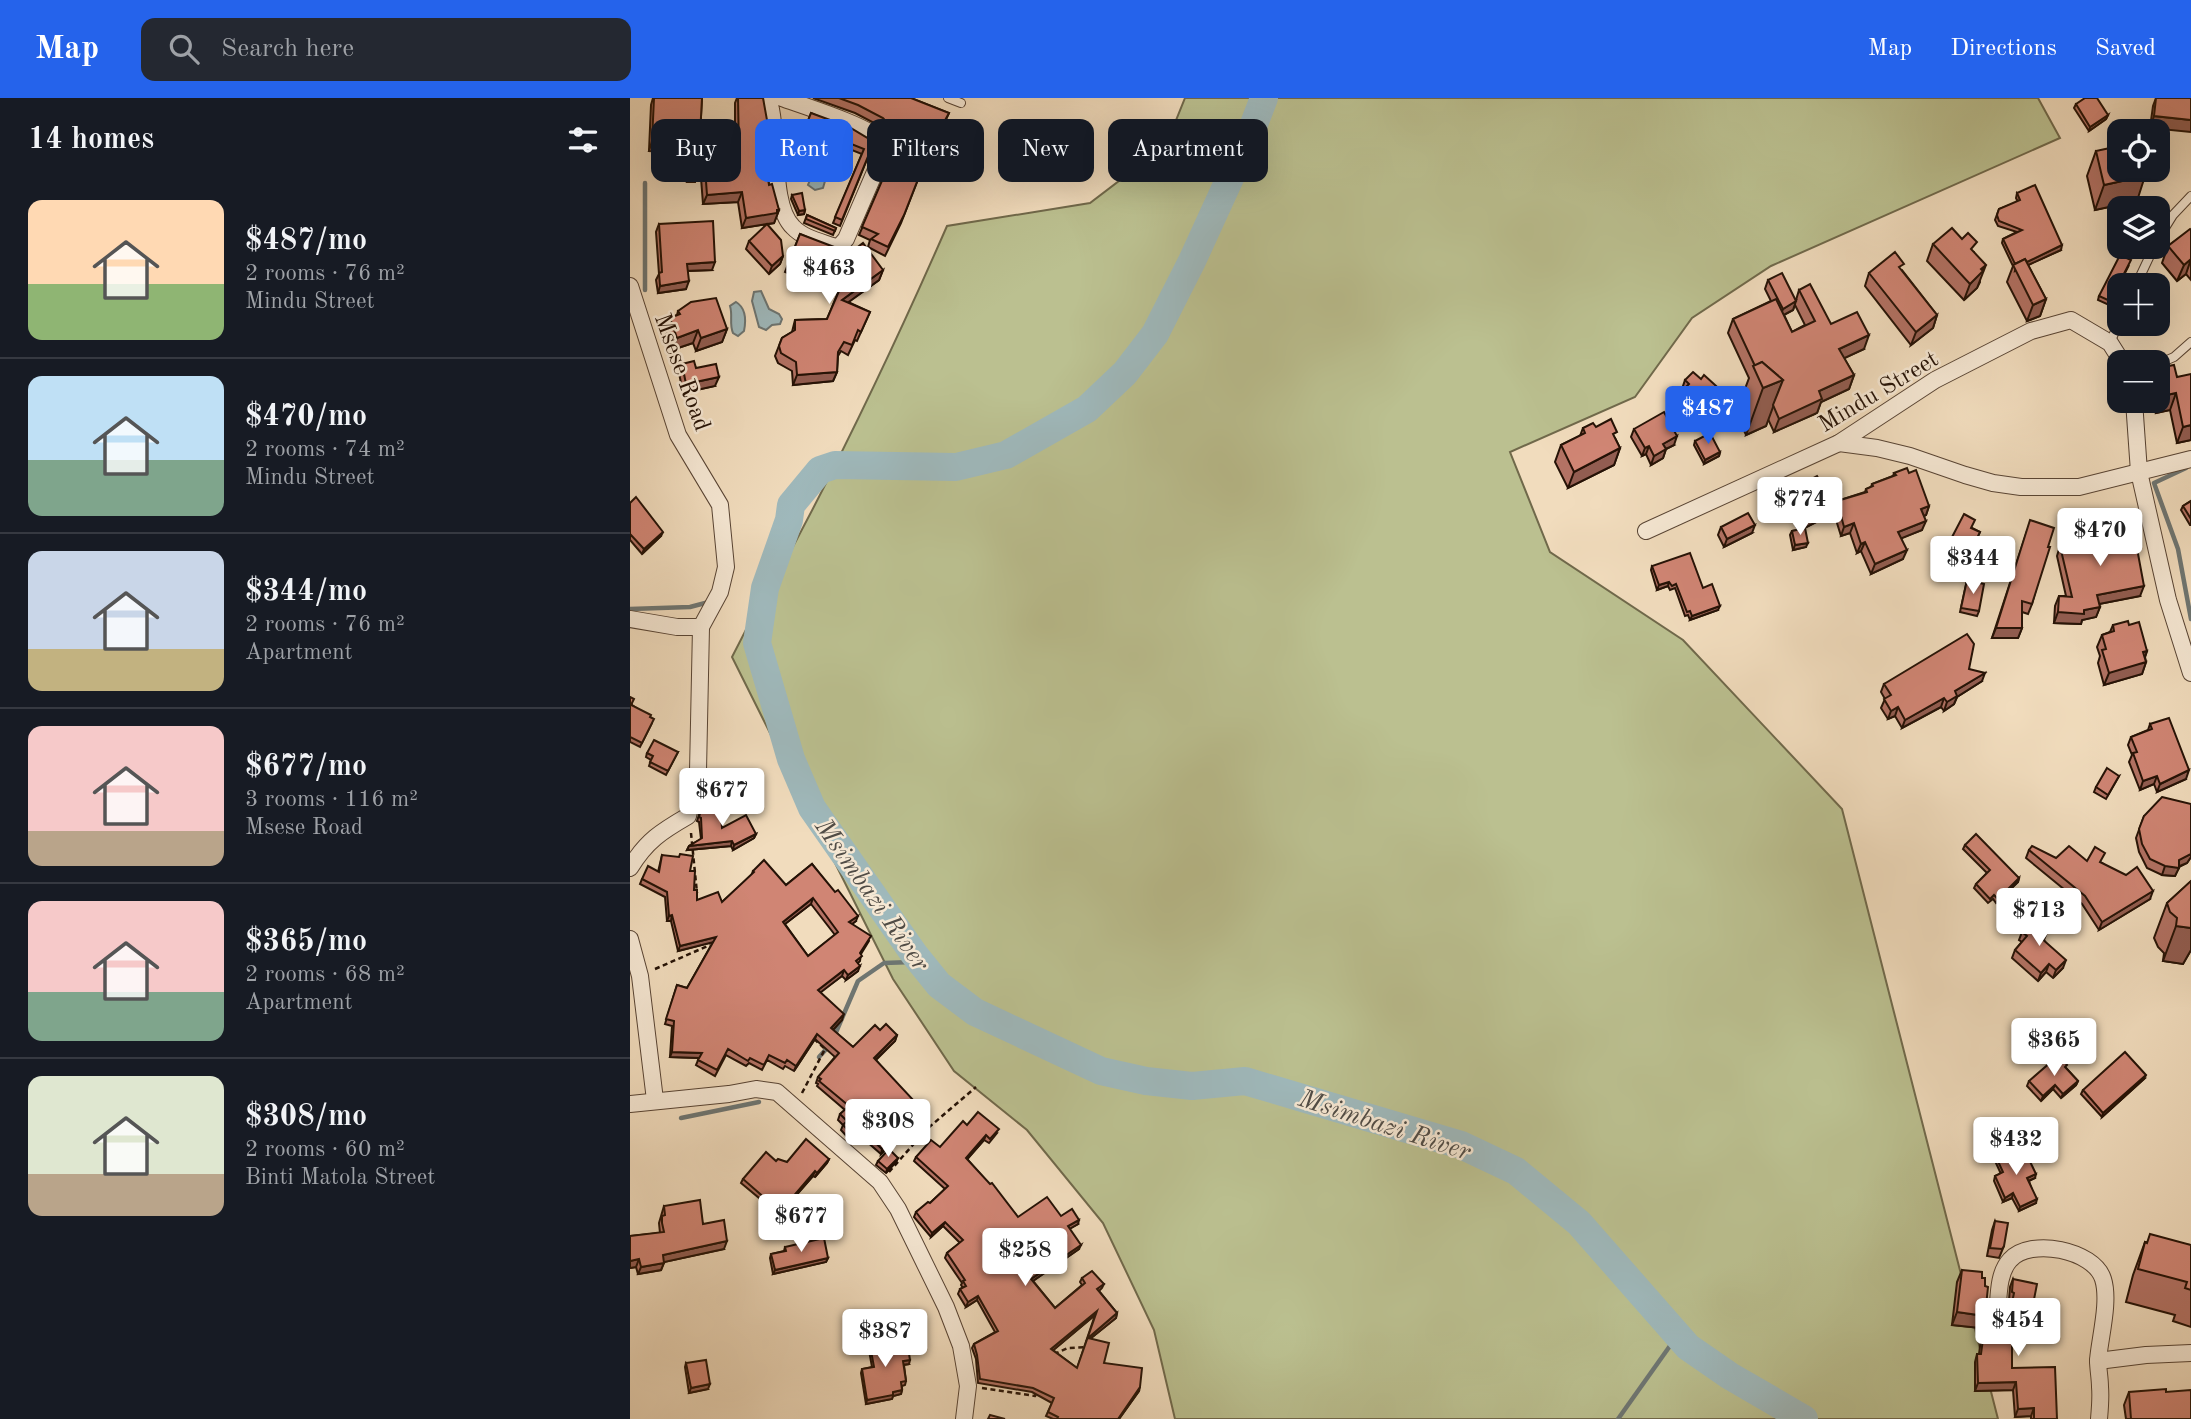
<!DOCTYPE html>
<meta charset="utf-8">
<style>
body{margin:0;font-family:"Old Standard TT",serif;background:#242831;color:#f1f3f6;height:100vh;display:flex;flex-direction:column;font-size:26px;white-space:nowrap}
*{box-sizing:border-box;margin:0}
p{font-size:23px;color:#9ea1a6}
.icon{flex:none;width:38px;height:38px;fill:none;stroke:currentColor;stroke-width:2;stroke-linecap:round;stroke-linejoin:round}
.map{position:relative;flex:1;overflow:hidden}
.side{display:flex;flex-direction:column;background:#171b24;width:630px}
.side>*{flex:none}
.top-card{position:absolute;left:21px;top:21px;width:665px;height:63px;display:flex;gap:14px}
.fabs{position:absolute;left:1477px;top:21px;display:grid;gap:14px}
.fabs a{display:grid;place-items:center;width:63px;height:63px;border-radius:14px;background:#171b24;box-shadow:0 7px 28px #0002;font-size:35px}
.price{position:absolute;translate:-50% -60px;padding:0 16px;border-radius:7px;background:#fff;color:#222;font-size:23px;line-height:46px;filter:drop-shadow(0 2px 4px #0008)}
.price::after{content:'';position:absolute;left:50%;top:42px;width:21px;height:16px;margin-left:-10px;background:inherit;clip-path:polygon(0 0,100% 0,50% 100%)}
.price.active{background:#2563eb;color:#fff}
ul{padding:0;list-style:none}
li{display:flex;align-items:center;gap:21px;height:175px;padding:0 28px}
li+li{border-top:2px solid #363941}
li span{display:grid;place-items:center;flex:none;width:196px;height:140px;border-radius:14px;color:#555}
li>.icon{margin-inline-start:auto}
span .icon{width:84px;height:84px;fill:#fffc;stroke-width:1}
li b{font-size:30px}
h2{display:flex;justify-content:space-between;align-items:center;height:84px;padding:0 28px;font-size:30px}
.tag{padding:0 24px;border-radius:14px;background:#171b24;box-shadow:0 7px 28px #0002;font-size:24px;line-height:63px}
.tag.active{background:#2563eb;color:#fff}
header{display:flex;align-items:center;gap:42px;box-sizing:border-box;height:98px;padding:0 35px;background:#2563eb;color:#fff}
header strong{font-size:33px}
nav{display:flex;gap:38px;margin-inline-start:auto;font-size:24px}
.search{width:490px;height:63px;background:#242831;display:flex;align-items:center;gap:18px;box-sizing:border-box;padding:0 24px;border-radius:14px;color:#9ea1a6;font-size:26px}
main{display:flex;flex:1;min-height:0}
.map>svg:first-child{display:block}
.green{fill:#bbc090;stroke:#70694b;stroke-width:2}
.water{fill:#9fb9bc;stroke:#6e7673;stroke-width:2}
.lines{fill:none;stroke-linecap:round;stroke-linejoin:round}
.stream{stroke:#6e7673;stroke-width:4.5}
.river{stroke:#9fb9bc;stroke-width:28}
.service-casing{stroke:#584434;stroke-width:10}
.minor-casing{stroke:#584434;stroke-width:18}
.path{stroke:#251206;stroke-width:2.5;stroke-dasharray:5 3.5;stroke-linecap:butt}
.service{stroke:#f6e8d4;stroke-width:8}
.minor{stroke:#f6e8d4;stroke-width:16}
.wall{fill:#b37264;stroke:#251206;stroke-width:2;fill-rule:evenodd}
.shaded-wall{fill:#925d51;stroke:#251206;stroke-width:2}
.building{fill:#d08574;stroke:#251206;stroke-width:2;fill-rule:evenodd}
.labels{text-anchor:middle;stroke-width:5;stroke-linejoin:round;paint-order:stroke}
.street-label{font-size:24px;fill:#251206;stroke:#f6e8d4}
.water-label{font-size:26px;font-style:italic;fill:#504c46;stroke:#f6e8d4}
</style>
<header>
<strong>Map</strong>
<div class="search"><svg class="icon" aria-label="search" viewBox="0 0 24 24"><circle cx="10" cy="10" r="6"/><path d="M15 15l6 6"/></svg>Search here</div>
<nav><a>Map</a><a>Directions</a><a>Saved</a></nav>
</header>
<main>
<section class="side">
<h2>14 homes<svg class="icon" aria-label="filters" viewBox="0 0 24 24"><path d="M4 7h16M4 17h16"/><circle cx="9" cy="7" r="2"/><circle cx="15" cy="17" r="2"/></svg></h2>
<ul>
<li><span style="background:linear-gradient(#ffd9b3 60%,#8fb573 0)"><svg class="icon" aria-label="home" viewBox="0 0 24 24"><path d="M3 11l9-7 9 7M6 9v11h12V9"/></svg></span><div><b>$487/mo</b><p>2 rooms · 76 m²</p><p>Mindu Street</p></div></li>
<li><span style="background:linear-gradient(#bfe0f5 60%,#7fa58c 0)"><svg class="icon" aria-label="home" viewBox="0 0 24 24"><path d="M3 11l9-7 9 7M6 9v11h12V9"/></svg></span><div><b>$470/mo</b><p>2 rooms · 74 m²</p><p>Mindu Street</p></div></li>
<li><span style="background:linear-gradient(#c9d6e8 70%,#c2b280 0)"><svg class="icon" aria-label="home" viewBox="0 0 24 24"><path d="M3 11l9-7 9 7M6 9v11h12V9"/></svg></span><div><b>$344/mo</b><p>2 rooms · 76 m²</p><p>Apartment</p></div></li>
<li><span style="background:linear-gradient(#f6c9c9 75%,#b9a48a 0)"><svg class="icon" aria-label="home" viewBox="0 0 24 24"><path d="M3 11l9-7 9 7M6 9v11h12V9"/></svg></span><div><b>$677/mo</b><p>3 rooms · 116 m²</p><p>Msese Road</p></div></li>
<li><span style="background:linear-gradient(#f6c9c9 65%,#7fa58c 0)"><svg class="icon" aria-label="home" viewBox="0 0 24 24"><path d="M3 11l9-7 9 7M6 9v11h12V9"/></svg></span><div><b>$365/mo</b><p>2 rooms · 68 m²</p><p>Apartment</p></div></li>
<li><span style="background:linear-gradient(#dfe7d0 70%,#b9a48a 0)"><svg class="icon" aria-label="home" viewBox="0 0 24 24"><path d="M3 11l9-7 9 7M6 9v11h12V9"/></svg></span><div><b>$308/mo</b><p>2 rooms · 60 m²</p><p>Binti Matola Street</p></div></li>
</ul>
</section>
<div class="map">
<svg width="1561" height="1321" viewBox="0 0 1561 1321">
<rect width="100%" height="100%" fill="#f1dcbd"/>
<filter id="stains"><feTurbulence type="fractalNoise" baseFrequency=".00286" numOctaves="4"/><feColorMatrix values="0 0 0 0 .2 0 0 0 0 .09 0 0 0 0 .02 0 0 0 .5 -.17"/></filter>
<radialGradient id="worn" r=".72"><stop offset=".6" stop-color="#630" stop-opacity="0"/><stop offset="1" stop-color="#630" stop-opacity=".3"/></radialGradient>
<path class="green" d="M555 0H1408L1430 40 1141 168 1062 220 1005 299 880 354 920 454 1053 542 1212 711 1368 1321H545L524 1232 473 1125 397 1032 324 973 263 881 102 559 123 518 132 506C200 383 261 256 317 128L460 105 536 47Z"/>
<g class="water">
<path d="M202 67 207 70 208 74 204 80 195 83 193 90 185 92 178 87 182 77C192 75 194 68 202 67Z"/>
<polygon points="131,193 139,211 149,216 152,221 150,226 142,227 136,232 129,229 122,203 124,194"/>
<path d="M106 204C116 210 116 223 114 233L108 238 103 235C99 226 103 218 100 208Z"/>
</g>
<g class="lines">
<g class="stream">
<polyline points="15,192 15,85"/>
<polyline points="1556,370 1524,385 1548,451 1561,521"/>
<polyline points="0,511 60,509 79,504"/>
<polyline points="204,939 228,883 254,865 282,864 284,856"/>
<polyline points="189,959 200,947"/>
<polyline points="51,1020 129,1004"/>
<polyline points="988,1321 1047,1238"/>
</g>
<polyline class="river" points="634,0 621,34 562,163 525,236 495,275 457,311 376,357 326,369 205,367 190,372 161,407 159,422 135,490 127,545 161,661 182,710 284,856 309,887 345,914 471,973 516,983 562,988 615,983 831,1047 886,1073 949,1125 1058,1249 1100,1278 1174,1321"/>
<g class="service-casing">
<g id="service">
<polyline points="318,0 331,5"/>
<polyline points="1528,141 1543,117 1561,98"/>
<polyline points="1506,187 1524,149"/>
<polyline points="1480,245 1489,224"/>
<polyline points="1528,266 1544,259 1561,244"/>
</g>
</g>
<g class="minor-casing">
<g id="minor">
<path d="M138 0C150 33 139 106 163 129 174 141 193 144 208 150L216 141 251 60C253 54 254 48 251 43 242 29 171 7 152 0"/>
<polyline points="0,188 48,337 90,407 96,469 90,494 71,529 47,529 0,521"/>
<polyline points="1504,303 1509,374 1538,502 1561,575"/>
<polyline points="1209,345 1247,350 1280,358 1335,377 1363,385 1391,389 1449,389 1561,361"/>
<polyline points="1016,433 1209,345 1305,282 1401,233 1441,222 1480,245 1492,264"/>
<path d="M0 770C16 743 32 733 58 718L68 673 71 529"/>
<polyline points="0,841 10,878 25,1002"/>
<polyline points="0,1006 99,996 126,991 147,994 250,1084 268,1111 316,1209 331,1248 338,1288 334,1321"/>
<path d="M1367 1219C1369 1201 1367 1176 1380 1162 1400 1139 1464 1152 1473 1181 1480 1203 1470 1239 1468 1262 1468 1271 1470 1280 1470 1289 1471 1299 1470 1310 1469 1321"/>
<polyline points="1468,1263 1516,1257 1561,1255"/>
</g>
</g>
<g class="path">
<polyline points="61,735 67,795"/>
<polyline points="25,871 80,847"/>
<polyline points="172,995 195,951 182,939"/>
<polyline points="259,1074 297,1031 346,989"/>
<polyline points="424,1256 438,1250 458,1249"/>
<polyline points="352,1290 405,1298 406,1295"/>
</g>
<use href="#service" class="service"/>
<use href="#minor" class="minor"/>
</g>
<g class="wall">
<polygon points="23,0 72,0 69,56 105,53 105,5 107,0 133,0 136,70 139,87 149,112 144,125 112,130 108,104 73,106 71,80 66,81 65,84 57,84 55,54 19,53 21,7"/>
<polygon points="183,0 281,0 319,15 310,35 307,33 271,125 255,158 238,149 240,142 229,137 262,61 263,51 261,40 250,28 225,15"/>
<polygon points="1526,0 1556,0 1520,30 1523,8"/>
<polygon points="1446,6 1478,17 1476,21 1459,33 1444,10"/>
<polygon points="181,15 244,44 210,128 203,125 232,56 174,33"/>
<polygon points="155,24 165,63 156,63 154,28"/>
<polygon points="1466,53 1481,56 1507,103 1465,112 1457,78"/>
<polygon points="1387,95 1431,152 1398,167 1416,201 1410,218 1397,223 1377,184 1383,168 1372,145 1373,141 1387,134 1368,128 1365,122 1369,111 1388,104 1386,100"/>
<polygon points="162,97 175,112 174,116 168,117 161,101"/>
<polygon points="177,117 206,130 203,137 174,125"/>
<polygon points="29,126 82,172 58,173 56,191 28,195 26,182 29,176 26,134"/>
<polygon points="1561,132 1561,182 1556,176 1547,183 1532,165 1538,148"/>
<polygon points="170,136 253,172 249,182 218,204 240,214 227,243 225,242 218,257 211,253 208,258 207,274 203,283 163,287 162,273 148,265 145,258 152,240 162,234 165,222 197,221 208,195 155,174"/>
<polygon points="119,143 153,158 150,166 139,176 116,151"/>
<polygon points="1303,146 1344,154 1350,184 1347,190 1334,202 1297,163"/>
<polygon points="1499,167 1479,207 1468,202 1469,198"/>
<polygon points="1272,172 1307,217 1303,230 1281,247 1235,188 1239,175"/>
<path d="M1138 182 1166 202 1169 192 1201 226 1234 251 1214 260 1224 277 1219 291 1191 304 1187 315 1144 334 1138 321 1136 328 1116 337 1106 315 1119 280 1098 235 1103 221 1141 203 1135 191ZM1165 207 1175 227 1162 234 1154 217 1163 212Z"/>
<polygon points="48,213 97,231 92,244 66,253 63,245 42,252 35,232 40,220 47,217"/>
<polygon points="52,266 66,270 85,288 53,295 49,275"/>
<polygon points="1528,270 1547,279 1561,342 1547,345 1540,312 1526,315 1523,303 1528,303"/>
<polygon points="1055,282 1092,304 1077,322 1051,300 1054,292 1052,291"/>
<polygon points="966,329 985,340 990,350 984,367 938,390 925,364 931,347 950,338 953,330"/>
<polygon points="1004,331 1044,347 1036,351 1033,360 1021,367 1016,356 1012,358 1001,339"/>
<polygon points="1065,343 1090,354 1089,358 1074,366 1064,347"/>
<polygon points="1264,375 1279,375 1299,408 1296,417 1294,418 1292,432 1271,440 1273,461 1241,476 1231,453 1227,455 1220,435 1211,438 1203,412 1207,403 1235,394 1236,391 1241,389 1242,386 1263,378"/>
<polygon points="1172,386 1200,417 1174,430 1176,449 1163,452 1160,437 1162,433 1168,432 1162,420 1165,412 1167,411 1164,405 1167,397 1170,396"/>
<polygon points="1561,403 1561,427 1560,427 1551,412 1553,408"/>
<polygon points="0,405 31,438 12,456 0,442"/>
<polygon points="1091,429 1122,435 1094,449 1088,437"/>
<polygon points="1342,430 1350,434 1334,469 1322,463 1326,452 1318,447 1320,443"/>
<polygon points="1397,433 1418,449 1402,506 1398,516 1392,514 1392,530 1388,540 1362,540"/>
<polygon points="1449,443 1510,498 1469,506 1470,509 1466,519 1452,522 1451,526 1424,525 1425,508 1429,498 1436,498 1427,458 1430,448 1447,447"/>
<polygon points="1022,468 1073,490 1088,512 1060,522 1058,517 1055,518 1045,490 1040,492 1038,488 1027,492 1021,472"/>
<polygon points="1337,482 1349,513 1347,518 1330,514"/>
<polygon points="1483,527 1499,527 1517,553 1515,559 1516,564 1512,576 1474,587 1468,565 1470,558 1467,549 1472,537 1480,534"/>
<polygon points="1339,571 1352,583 1327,599 1324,606 1314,613 1311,609 1272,630 1265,618 1258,621 1251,610 1255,601 1251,594 1254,586"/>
<polygon points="0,599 2,607 20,619 22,625 10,649 0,644"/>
<polygon points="1520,626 1556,681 1527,694 1524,686 1510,692 1499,664 1502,657 1498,647 1501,639 1518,632"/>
<polygon points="48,654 36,677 19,668 21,662 16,659 17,655"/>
<polygon points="1489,678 1476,701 1464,694 1466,689"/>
<polygon points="1561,706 1561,759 1557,765 1549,769 1545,778 1532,777 1517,770 1509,754 1506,740 1514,718"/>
<polygon points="72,708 92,730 126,736 124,740 103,752 101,748 57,752 59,748 71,741 69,724 67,723"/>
<polygon points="1335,747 1389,780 1388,784 1366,805 1363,801 1358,805 1344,790 1346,786 1357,775 1333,751"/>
<polygon points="1399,752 1426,760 1472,765 1520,801 1469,832 1452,806 1396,760"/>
<path d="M32 757 60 773 64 792 67 802 92 804 121 778 123 773 156 787 182 766 226 823 222 826 239 843 231 856 230 863 228 865V873L216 882 212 878 190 894 212 922 203 932 223 949 250 932 267 937 265 943 246 962 284 1010 296 1028 281 1044 271 1035 251 1056 228 1036 221 1043 211 1032 213 1027 208 1022 210 1016 215 1012 187 988 188 986 186 985 188 979 205 959 185 941 164 973 155 968 153 971 137 962 132 972 119 965 116 968 96 957 85 978 66 967 69 960 40 959 42 928 35 926 47 887 57 890 83 844 48 853 41 823H37L35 799 10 786 12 781 28 774ZM181 806 205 837 178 858 155 826Z"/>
<polygon points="1561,783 1561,852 1553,866 1533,863 1534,855 1528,849 1524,840 1537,805"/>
<polygon points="1418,832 1414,842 1433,870 1423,880 1416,874 1408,883 1382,860 1385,852 1392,844 1389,842 1392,834"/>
<polygon points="1436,970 1448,983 1446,987 1431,1000 1423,991 1411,1003 1397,988 1399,983"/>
<polygon points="1514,981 1472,1019 1451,996 1453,992"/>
<path d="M337 1027 367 1035 359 1045 354 1042 337 1061 388 1119 431 1118 448 1126 439 1131 449 1151 403 1183 425 1210 452 1187 450 1184 452 1180 474 1186 472 1190 469 1193 487 1215 486 1220 460 1241 474 1265 509 1293 489 1321H423L416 1318 422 1305 402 1294 348 1285 346 1261 342 1250 344 1246 365 1234 347 1202 336 1209 328 1196 330 1191 333 1190 331 1187 332 1185 315 1160 317 1155 330 1145 313 1128 301 1139 284 1119 286 1114 300 1105 315 1091 284 1063 286 1059 310 1049ZM465 1217 447 1270 423 1252Z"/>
<polygon points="1366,1059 1388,1059 1405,1080 1399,1083 1406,1105 1389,1113 1382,1100 1373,1104 1364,1083 1365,1078 1371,1076 1365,1063"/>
<polygon points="268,1060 266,1064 256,1075 246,1067 248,1063"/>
<polygon points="199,1061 197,1065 185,1079 183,1078 156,1109 158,1112 157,1117 149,1124 133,1110 135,1105 111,1085 113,1081 146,1063 157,1064"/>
<polygon points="34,1108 73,1126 94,1151 34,1164 31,1172 8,1176 6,1169 0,1170 0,1138 30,1135 29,1125"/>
<polygon points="1365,1123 1374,1148 1369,1160 1357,1158 1362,1132"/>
<polygon points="1515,1144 1561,1147 1561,1229 1543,1223 1545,1217 1496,1204 1503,1177"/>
<polygon points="155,1149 198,1160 196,1164 143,1176 140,1160 141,1156 154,1153"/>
<polygon points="1332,1172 1355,1188 1355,1218 1350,1230 1322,1227 1327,1184"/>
<polygon points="1383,1181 1399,1227 1396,1235 1391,1234 1388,1247 1382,1247 1382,1270 1427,1321 1401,1321 1401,1318 1385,1319 1383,1292 1345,1293 1345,1264 1347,1256 1349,1256 1352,1234 1355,1226 1376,1229 1382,1203 1379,1202 1380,1189"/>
<polygon points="239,1242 265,1251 279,1266 274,1267 276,1283 275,1287 272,1288 272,1292 271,1296 263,1298 262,1301 236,1306 231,1275 232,1271 242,1269 238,1247"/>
<polygon points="56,1265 78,1291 59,1295 55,1269"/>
<polygon points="1499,1294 1536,1294 1561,1321 1496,1321 1494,1307"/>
</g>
<g class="shaded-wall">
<polygon points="1478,17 1476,21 1459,33 1460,29"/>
<polygon points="1524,18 1561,22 1561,34 1520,30"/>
<polygon points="22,43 58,44 55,54 19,53"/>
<polygon points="158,59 167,59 165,63 156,63"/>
<polygon points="75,70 71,80 66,81 65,84 57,84 61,74 69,71"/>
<polygon points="1515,78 1507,103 1465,112 1474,87"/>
<polygon points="112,94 108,104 73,106 77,97"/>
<polygon points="149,112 144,125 112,130 116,120"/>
<polygon points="175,112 174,116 168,117 169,113"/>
<polygon points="1432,147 1431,152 1385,173 1386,169"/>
<polygon points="153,158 150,166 139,176 142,168"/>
<polygon points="1561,161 1556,176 1547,183 1554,167"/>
<polygon points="85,164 82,172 54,173 57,166"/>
<polygon points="1356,167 1347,190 1334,202 1340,186"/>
<polygon points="253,172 249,182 209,211 212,202"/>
<polygon points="59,183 56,191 28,195 30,188"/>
<polygon points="1416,201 1410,218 1397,223 1403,207"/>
<polygon points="1166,203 1163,212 1150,219 1153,211"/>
<polygon points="1307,217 1303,230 1281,247 1286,234"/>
<polygon points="97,231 92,244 66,253 71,240"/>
<polygon points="68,232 63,245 42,252 47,240"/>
<polygon points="1239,237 1234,251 1204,265 1209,251"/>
<polygon points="207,274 203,283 163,287 167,277"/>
<polygon points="1224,277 1219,291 1191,304 1187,315 1144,334 1149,321 1189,293"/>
<polygon points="89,279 85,288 53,295 56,286"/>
<polygon points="1153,282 1136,328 1116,337 1133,290"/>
<polygon points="1546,295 1540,312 1526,315 1532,298"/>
<polygon points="1095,296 1092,304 1077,322 1080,313"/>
<polygon points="1561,327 1561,342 1547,345 1553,329"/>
<polygon points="1047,338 1044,347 1030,354 1033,346"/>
<polygon points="1019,348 1016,356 1012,358 1015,350"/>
<polygon points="990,350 984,367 938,390 944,374"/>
<polygon points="1036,351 1033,360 1021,367 1024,358"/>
<polygon points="1090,354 1089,358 1074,366 1075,362"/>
<polygon points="1203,408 1200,417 1169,433 1172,425"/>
<polygon points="1299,408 1296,417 1288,420 1291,411"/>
<polygon points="1296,423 1292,432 1265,443 1268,434"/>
<polygon points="1224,425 1220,435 1211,438 1214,429"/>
<polygon points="1125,427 1122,435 1094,449 1097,441"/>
<polygon points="33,434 31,438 12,456 14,451"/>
<polygon points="1235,444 1231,453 1227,455 1231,446"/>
<polygon points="1178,445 1176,449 1163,452 1165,447"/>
<polygon points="1277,452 1273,461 1241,476 1245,466"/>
<polygon points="1039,484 1038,488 1027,492 1029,487"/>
<polygon points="1514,488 1510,498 1464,507 1467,497"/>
<polygon points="1090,508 1088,512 1060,522 1062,518"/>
<polygon points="1470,509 1466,519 1452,522 1451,526 1424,525 1428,514 1454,512"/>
<polygon points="1366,530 1392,530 1388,540 1362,540"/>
<polygon points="1517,553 1513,565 1516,564 1512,576 1474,587 1479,575 1513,554"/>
<polygon points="1355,575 1352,583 1327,599 1324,606 1314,613 1317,604 1325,593"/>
<polygon points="1314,600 1311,609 1272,630 1275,622"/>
<polygon points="1268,609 1265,618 1258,621 1261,613"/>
<polygon points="1559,672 1556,681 1527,694 1530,686"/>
<polygon points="1527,678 1524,686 1510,692 1513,683"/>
<polygon points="126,736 124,740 103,752 104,747"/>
<polygon points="102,743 101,748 57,752 59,748"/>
<polygon points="1561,756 1561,759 1557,765 1547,769 1549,770 1545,778 1532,777 1535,768"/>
<polygon points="1389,780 1388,784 1366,805 1368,801"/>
<polygon points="1523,793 1520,801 1469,832 1472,824"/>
<polygon points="183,800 181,806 151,829 153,824"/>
<polygon points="42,817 41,823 37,823 39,818"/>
<polygon points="228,818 226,823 217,830 219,824"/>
<polygon points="1546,828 1561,830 1561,852 1553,866 1533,863"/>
<polygon points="86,839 84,844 48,853 50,848"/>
<polygon points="1436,862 1433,870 1423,880 1426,872"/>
<polygon points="1419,866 1416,874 1408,883 1411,875"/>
<polygon points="230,868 228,873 216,882 218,877"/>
<polygon points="214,872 212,878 186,898 188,892"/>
<polygon points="214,916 212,922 199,936 201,930"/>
<polygon points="187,936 185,941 164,973 166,968"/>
<polygon points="267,937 265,943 242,965 244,960"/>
<polygon points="42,954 72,955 70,960 40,959"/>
<polygon points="1516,977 1514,981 1472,1019 1473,1015"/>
<polygon points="1448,983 1446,987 1431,1000 1433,996"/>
<polygon points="1425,987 1423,991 1411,1003 1413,998"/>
<polygon points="298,1022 296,1028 281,1044 283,1039"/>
<polygon points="273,1029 271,1035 251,1056 252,1051"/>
<polygon points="230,1030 228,1036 221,1043 223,1037"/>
<polygon points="356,1037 354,1042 334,1065 336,1060"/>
<polygon points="268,1060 266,1064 256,1075 257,1071"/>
<polygon points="199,1061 197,1065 185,1079 187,1075"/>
<polygon points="185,1073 183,1078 153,1112 155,1108"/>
<polygon points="1406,1076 1405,1080 1396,1084 1397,1080"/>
<polygon points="1383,1095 1382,1100 1373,1104 1375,1100"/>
<polygon points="1407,1101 1406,1105 1389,1113 1390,1109"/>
<polygon points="449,1122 448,1126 436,1133 438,1128"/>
<polygon points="315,1124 313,1128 301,1139 302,1135"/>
<polygon points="97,1143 94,1151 30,1165 33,1157"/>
<polygon points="451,1147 449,1151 400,1185 401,1181"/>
<polygon points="198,1160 196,1164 143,1176 145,1172"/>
<polygon points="9,1161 6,1169 0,1170 0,1163"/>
<polygon points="34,1165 31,1172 8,1176 11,1169"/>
<polygon points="348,1198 347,1202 336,1209 338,1204"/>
<polygon points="467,1213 465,1217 420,1255 421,1251"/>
<polygon points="1327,1214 1355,1218 1350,1230 1322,1227"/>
<polygon points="487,1215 486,1220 456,1244 458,1240"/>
<polygon points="1382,1239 1391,1239 1388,1247 1380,1246"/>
<polygon points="280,1262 279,1266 271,1267 273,1263"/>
<polygon points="1386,1284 1383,1292 1345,1293 1348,1285"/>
<polygon points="80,1286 78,1291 59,1295 61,1290"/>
<polygon points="510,1289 509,1293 489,1321 488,1321"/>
<polygon points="272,1292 271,1296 263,1298 262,1301 236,1306 237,1302 263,1294"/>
<polygon points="1404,1310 1401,1318 1385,1319 1388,1311"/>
</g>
<g class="building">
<polygon points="24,0 72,0 69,56 109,53 108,0 133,0 137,22 139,61 135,62 139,87 142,86 149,112 147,112 147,115 116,120 112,94 77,97 75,70 69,71 69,74 61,74 58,44 22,43"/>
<polygon points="209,0 281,0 319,15 313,26 310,25 274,117 258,149 241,141 248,136 232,129 264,55 266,43 264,32 253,20 228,7"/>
<polygon points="1455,0 1467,0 1478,17 1460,29 1446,6"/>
<polygon points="1526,0 1561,0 1561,22 1524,18"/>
<polygon points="181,15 219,29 244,44 212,122 205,119 234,51 176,28"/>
<polygon points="155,24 168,24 167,59 158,59"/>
<polygon points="1480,50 1481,56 1489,54 1489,72 1514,72 1515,78 1474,87 1466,53"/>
<polygon points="1405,87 1432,147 1397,164 1395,161 1385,166 1373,141 1392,132 1369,123 1367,117 1369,111 1390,102 1387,95"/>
<polygon points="172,95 175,112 169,113 162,97"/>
<polygon points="177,117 206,130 205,133 176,121"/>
<polygon points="83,123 85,164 57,166 59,183 30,188 29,175 32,174 29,126"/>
<polygon points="137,126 151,142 153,158 142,168 119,143"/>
<polygon points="1322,130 1332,141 1338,135 1347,144 1341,151 1356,167 1351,171 1353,173 1340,186 1303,146"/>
<polygon points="1560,131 1561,132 1561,161 1554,167 1538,148"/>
<polygon points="170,136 220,155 233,145 253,172 212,202 240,214 231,234 228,232 222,247 214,244 208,254 207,274 167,277 166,264 151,255 149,248 152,240 165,232 165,222 197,221 212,186 159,164"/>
<polygon points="1265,154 1274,166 1269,169 1307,217 1286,234 1239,175"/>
<polygon points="1490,157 1501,162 1480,203 1469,198"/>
<polygon points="1395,161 1416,201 1403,207 1383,167"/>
<polygon points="1152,175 1166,203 1153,211 1138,182"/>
<polygon points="1180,186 1201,226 1227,214 1239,237 1209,251 1224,277 1189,293 1192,301 1149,321 1143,307 1153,282 1132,264 1125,268 1103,221 1146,201 1162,234 1185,223 1169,192"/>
<polygon points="86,200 97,231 71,240 68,232 47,240 40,220 50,216 48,213 61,204"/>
<polygon points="64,263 66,270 86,266 89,279 56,286 52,266"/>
<polygon points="1132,264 1153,282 1133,290 1123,268"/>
<polygon points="1544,267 1547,279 1561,276 1561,327 1553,329 1546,295 1532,298 1528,280 1528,270"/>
<polygon points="1063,274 1071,281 1074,277 1095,296 1080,313 1054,291 1059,286 1055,282"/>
<polygon points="1034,314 1047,338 1033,346 1036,351 1024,358 1019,348 1015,350 1004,331"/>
<polygon points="981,321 987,334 983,336 990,350 944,374 931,347 955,335 953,330 963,325 966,329"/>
<polygon points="1080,335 1090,354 1075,362 1065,343"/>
<polygon points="1277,370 1279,375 1286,372 1299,408 1291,411 1296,423 1268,434 1277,452 1245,466 1235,444 1231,446 1224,425 1214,429 1207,403 1237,394 1236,391 1243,388 1242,386 1266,377 1264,375"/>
<polygon points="1187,378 1203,408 1172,425 1165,412 1173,408 1167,397 1176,393 1172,386"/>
<polygon points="6,399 33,434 14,451 1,437 0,439 0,405"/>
<polygon points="1561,403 1561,421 1553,408"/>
<polygon points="1118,415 1125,427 1097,441 1091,429"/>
<polygon points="1334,416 1345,422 1341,430 1350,434 1335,465 1323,459 1328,448 1320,443"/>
<polygon points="1400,422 1424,430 1418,449 1420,449 1402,506 1392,503 1392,530 1366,530"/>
<polygon points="1485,429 1488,432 1503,429 1514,488 1467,497 1470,509 1454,512 1454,516 1428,514 1429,498 1442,499 1430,448 1449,446 1449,443 1460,441 1462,434"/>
<polygon points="1175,430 1178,445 1165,447 1162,433"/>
<polygon points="1060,455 1073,490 1082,486 1090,508 1062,518 1060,513 1057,514 1046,486 1042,488 1039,484 1029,487 1022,468"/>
<polygon points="1337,482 1354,486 1349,513 1331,510"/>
<polygon points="1498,523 1499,527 1509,524 1517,553 1513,554 1516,564 1479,575 1472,552 1476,551 1472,537 1484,533 1483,527"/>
<polygon points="1337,536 1344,546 1339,571 1355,575 1325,593 1327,598 1317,604 1314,600 1275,622 1268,609 1261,613 1254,601 1261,597 1254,586"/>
<polygon points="0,599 4,601 1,607 21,617 20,619 24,621 12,645 0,639"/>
<polygon points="1539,620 1559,672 1530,686 1527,678 1513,683 1503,655 1507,654 1501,639 1522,631 1520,626"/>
<polygon points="24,642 48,654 38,673 20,664 23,658 17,655"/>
<polygon points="1477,670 1489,678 1478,697 1466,689"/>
<polygon points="1532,699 1561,706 1561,756 1549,762 1549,770 1535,768 1520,761 1512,746 1509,731 1514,718"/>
<polygon points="90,707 92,730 116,717 126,736 104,747 102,743 59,748 72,740 71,720 69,719 72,708"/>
<polygon points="1346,736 1389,780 1368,801 1364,797 1360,801 1346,786 1360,772 1335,747"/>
<polygon points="1402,748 1426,760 1439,748 1457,763 1465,749 1475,755 1470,764 1496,777 1507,769 1523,793 1472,824 1455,798 1399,752"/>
<path d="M50 756 63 758 60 773H65L64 792H67V802L88 794 92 804 124 774 123 773 134 762 156 787 182 766 205 794 208 792 228 818 219 824 241 838 230 855 232 858 226 863 230 868 218 877 214 872 188 892 214 916 201 930 223 949 245 927 250 932 256 926 267 937 244 960 286 1005 282 1008 298 1022 283 1039 273 1029 252 1051 230 1030 223 1037 213 1027 217 1023 210 1016 219 1008 189 983 191 981 188 979 209 955 187 936 166 968 157 962 155 965 139 957 134 967 120 960 118 963 98 951 87 972 68 962 72 955 42 954 44 923 36 921 47 887 57 890 86 839 50 848 42 817 39 818 37 794 12 781 18 768 29 774 32 757 49 759ZM183 800 208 834 178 858 153 824Z"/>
<polygon points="1561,783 1561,830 1546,828 1547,820 1540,814 1537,805"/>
<polygon points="1405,819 1418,832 1411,840 1436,862 1426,872 1419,866 1411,875 1385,852 1397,838 1392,834"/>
<polygon points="1495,954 1516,977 1473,1015 1453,992"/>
<polygon points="1429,957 1437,967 1435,969 1448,983 1433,996 1425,987 1413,998 1399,983"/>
<path d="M348 1014 369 1031 360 1041 356 1037 336 1060 360 1086 362 1085 388 1119 417 1099 431 1118 442 1111 449 1122 438 1128 451 1147 401 1181 425 1210 455 1185 452 1180 462 1173 474 1186 467 1191 487 1215 458 1240 479 1245 474 1265 512 1270 510 1289 488 1321H427L428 1319 418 1314 424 1300 403 1290 350 1281 347 1257 344 1246 368 1233 348 1198 338 1204 330 1191 336 1188 333 1183 335 1182 317 1155 333 1142 315 1124 302 1135 286 1114 298 1104 300 1105 318 1088 286 1059 301 1042 310 1049 333 1023 337 1027ZM467 1213 447 1270 421 1251Z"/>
<polygon points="176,1041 199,1061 187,1075 185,1073 155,1108 158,1112 150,1120 135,1106 137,1102 113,1081 136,1054 146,1063 148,1061 157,1064"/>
<polygon points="1384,1050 1388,1059 1396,1055 1406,1076 1397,1080 1407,1101 1390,1109 1383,1095 1375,1100 1365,1078 1373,1074 1366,1059"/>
<polygon points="259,1051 268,1060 257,1071 248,1063"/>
<polygon points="70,1102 73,1126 94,1122 97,1143 33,1157 34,1165 11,1169 9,1161 0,1163 0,1138 34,1134 32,1125 32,1118 35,1117 34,1108"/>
<polygon points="1365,1123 1378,1125 1374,1148 1372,1151 1360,1150"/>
<polygon points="1520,1136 1561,1147 1561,1192 1555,1190 1557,1184 1508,1171 1515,1144 1517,1145"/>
<polygon points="194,1140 198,1160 145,1172 141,1156 156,1153 155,1149"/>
<polygon points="1332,1172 1352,1174 1352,1180 1355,1180 1355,1188 1358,1189 1355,1218 1327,1214"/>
<polygon points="1383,1181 1407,1186 1399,1227 1392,1225 1391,1239 1382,1239 1382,1270 1425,1269 1427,1321 1404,1321 1404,1310 1388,1311 1386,1284 1348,1285 1347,1256 1351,1256 1355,1226 1377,1229 1384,1195 1382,1194"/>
<polygon points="263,1238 265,1251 278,1249 280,1262 273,1263 276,1283 271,1284 272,1292 263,1294 263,1297 237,1302 232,1271 244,1269 239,1242"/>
<polygon points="76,1262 80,1286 61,1290 56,1265"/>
<polygon points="1536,1291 1536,1294 1561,1292 1561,1321 1501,1321 1499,1294"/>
<polygon points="360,1317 375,1321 358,1321"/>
</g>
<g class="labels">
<g class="street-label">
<text transform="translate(53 274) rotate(70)" y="8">Msese Road</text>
<text transform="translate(1248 293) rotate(-31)" y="8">Mindu Street</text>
</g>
<g class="water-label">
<text transform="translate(243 796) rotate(55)" y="9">Msimbazi River</text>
<text transform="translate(755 1026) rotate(18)" y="9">Msimbazi River</text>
</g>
</g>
<rect width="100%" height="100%" filter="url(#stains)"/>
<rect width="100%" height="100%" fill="url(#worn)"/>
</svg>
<div class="fabs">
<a><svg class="icon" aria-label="locate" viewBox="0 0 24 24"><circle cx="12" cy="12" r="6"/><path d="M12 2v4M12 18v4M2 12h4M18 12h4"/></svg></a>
<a><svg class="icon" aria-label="layers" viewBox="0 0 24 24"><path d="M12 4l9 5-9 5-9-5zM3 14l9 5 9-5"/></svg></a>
<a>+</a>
<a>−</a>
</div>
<b class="price" style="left:199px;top:208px">$463</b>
<b class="price active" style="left:1078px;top:348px">$487</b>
<b class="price" style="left:1170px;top:439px">$774</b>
<b class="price" style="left:1470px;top:470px">$470</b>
<b class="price" style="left:1343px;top:498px">$344</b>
<b class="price" style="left:92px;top:730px">$677</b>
<b class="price" style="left:1409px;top:850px">$713</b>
<b class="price" style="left:1424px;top:980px">$365</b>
<b class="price" style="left:258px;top:1061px">$308</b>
<b class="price" style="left:1386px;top:1079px">$432</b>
<b class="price" style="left:171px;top:1156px">$677</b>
<b class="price" style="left:395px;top:1190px">$258</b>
<b class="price" style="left:1388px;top:1260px">$454</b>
<b class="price" style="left:255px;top:1271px">$387</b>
<div class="top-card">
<a class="tag">Buy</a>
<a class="tag active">Rent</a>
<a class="tag">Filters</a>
<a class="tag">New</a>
<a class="tag">Apartment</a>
</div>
</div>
</main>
